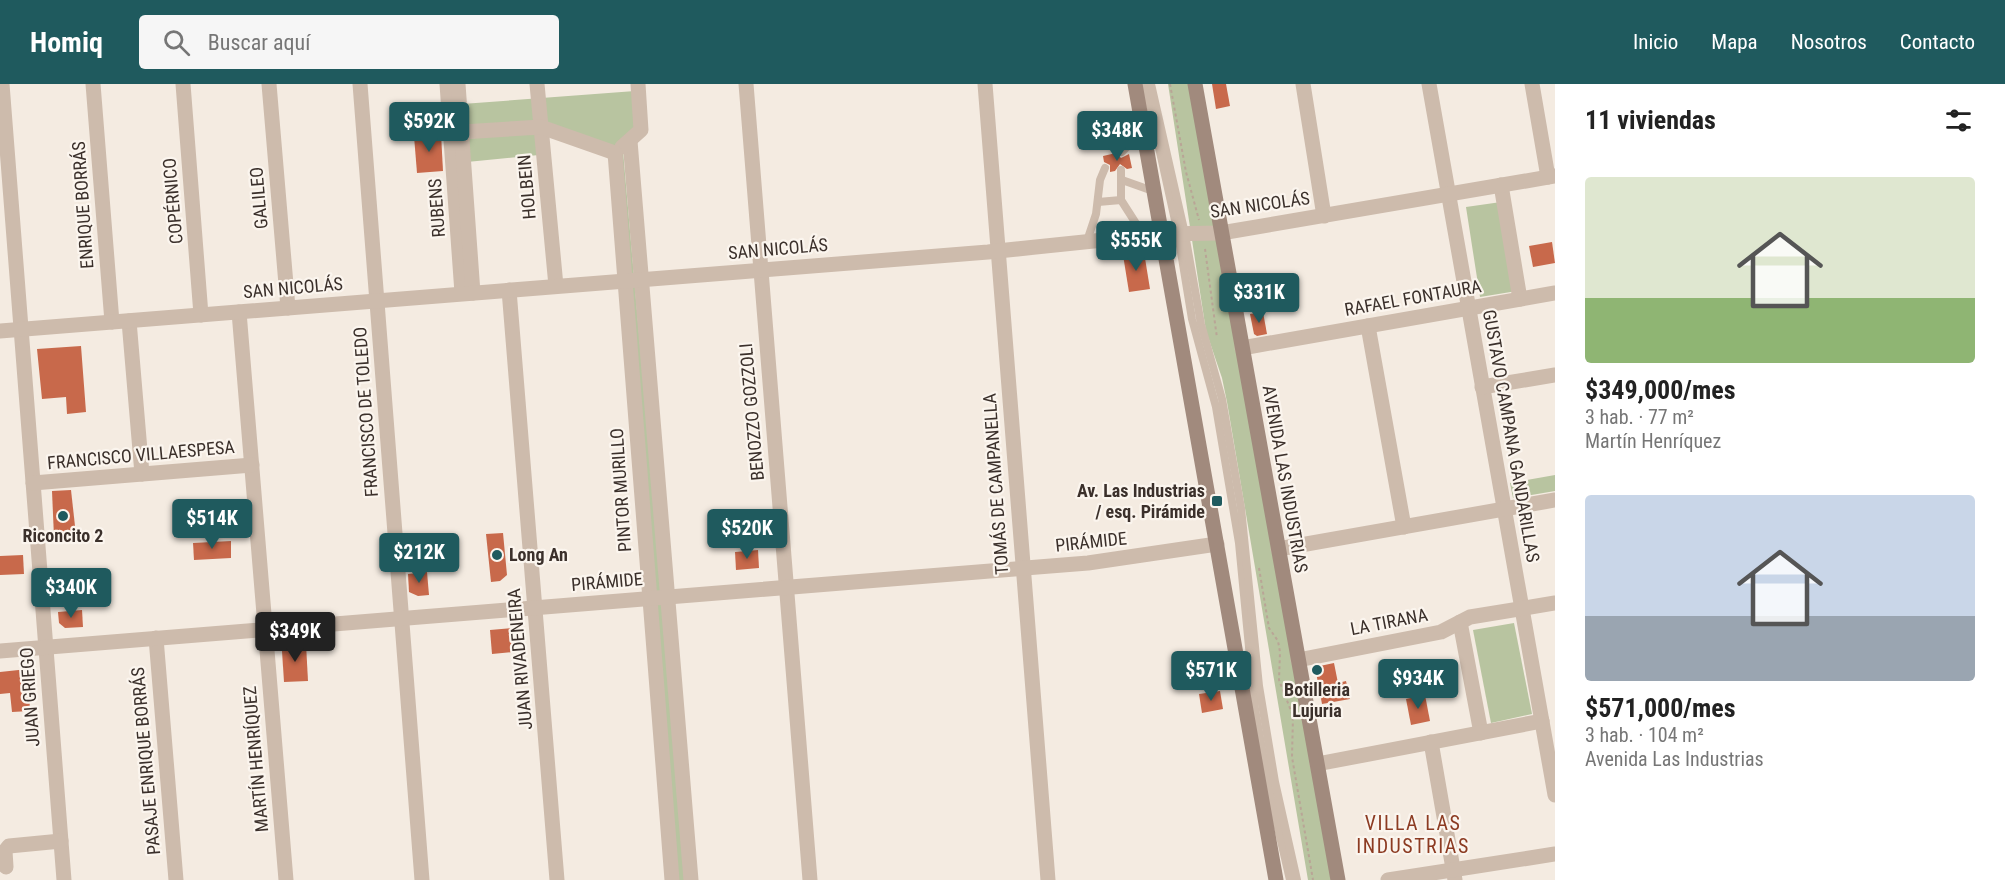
<!DOCTYPE html>
<html lang="es">
<meta charset="utf-8">
<style>
body{margin:0;font-family:"Roboto Condensed",sans-serif;background:#f6f6f6;color:#222;height:100vh;display:flex;flex-direction:column;font-size:22px;white-space:nowrap}
*{box-sizing:border-box;margin:0}
p{font-size:20px;color:#767676}
.icon{flex:none;width:33px;height:33px;fill:none;stroke:currentColor;stroke-width:2;stroke-linecap:round;stroke-linejoin:round}
.map{position:relative;flex:1;overflow:hidden}
.side{display:flex;flex-direction:column;background:#fff;width:450px}
.side>*{flex:none}
.price{position:absolute;translate:-50% -51px;padding:0 14px;border-radius:6px;background:#1f5a5e;color:#fff;font-size:20px;line-height:39px;filter:drop-shadow(0 2px 3px #0008)}
.price::after{content:'';position:absolute;left:50%;top:36px;width:18px;height:14px;margin-left:-9px;background:inherit;clip-path:polygon(0 0,100% 0,50% 100%)}
.price.current{background:#222;color:#fff}
ul{padding:0;list-style:none}
li{display:grid;align-content:center;gap:12px;height:318px;padding:0 30px}
li span{display:grid;place-items:center;height:186px;border-radius:6px;color:#555}
li>.icon{margin-inline-start:auto}
span .icon{width:108px;height:108px;fill:#fffc;stroke-width:1}
li b{font-size:26px}
h2{display:flex;justify-content:space-between;align-items:center;height:72px;padding:0 30px;font-size:26px}
header{display:flex;align-items:center;gap:36px;box-sizing:border-box;height:84px;padding:0 30px;background:#1f5a5e;color:#fff}
header strong{font-size:28px}
nav{display:flex;gap:33px;margin-inline-start:auto;font-size:21px}
.search{width:420px;height:54px;background:#f6f6f6;display:flex;align-items:center;gap:15px;box-sizing:border-box;padding:0 21px;border-radius:6px;color:#767676;font-size:22px}
main{display:flex;flex:1;min-height:0}
.map>svg:first-child{display:block}
.green{fill:#b8c4a0}
.building{fill:#c8694b}
.lines{fill:none;stroke-linecap:round;stroke-linejoin:round}
.path{stroke:#b9a596;stroke-width:2;stroke-dasharray:3 3;stroke-linecap:butt}
.service{stroke:#cdbbac;stroke-width:8}
.minor{stroke:#cdbbac;stroke-width:15}
.tertiary{stroke:#cdbbac;stroke-width:15}
.secondary{stroke:#a18a7d;stroke-width:15}
.poi-dot{fill:#1f5a5e;stroke:#fbf5ee;stroke-width:2}
.labels{text-anchor:middle;stroke-width:4.5;stroke-linejoin:round;paint-order:stroke}
.street-label{font-size:18px;fill:#3b302b;stroke:#fbf5ee}
.poi-label{font-size:18px;font-weight:bold;fill:#3b302b;stroke:#fbf5ee}
.neighbourhood-label{font-size:20px;letter-spacing:1.5px;fill:#8c3b22;stroke:#fbf5ee}
</style>
<header>
<strong>Homiq</strong>
<div class="search"><svg class="icon" aria-label="search" viewBox="0 0 24 24"><circle cx="10" cy="10" r="6"/><path d="M15 15l6 6"/></svg>Buscar aquí</div>
<nav><a>Inicio</a><a>Mapa</a><a>Nosotros</a><a>Contacto</a></nav>
</header>
<main>
<div class="map">
<svg width="1555" height="796" viewBox="0 0 1555 796">
<rect width="100%" height="100%" fill="#f4ebe1"/>
<g class="green">
<polygon points="1168,0 1189,0 1332,796 1308,796 1227,318 1222,294 1206,247"/>
<polygon points="635,7 636,45 613,66 545,39 465,46 462,20"/>
<polygon points="538,48 539,71 467,78 465,55"/>
<polygon points="623,67 687,796 677,796 618,70"/>
<polygon points="1508,117 1523,206 1480,213 1466,123"/>
<polygon points="1555,391 1555,407 1513,414 1510,399"/>
<polygon points="1514,539 1532,630 1491,639 1473,546"/>
</g>
<g class="building">
<polygon points="1212,0 1226,0 1230,22 1216,25"/>
<polygon points="441,50 443,87 417,89 414,52"/>
<polygon points="1116,69 1121,74 1129,70 1132,84 1127,85 1120,80 1115,87 1110,88 1110,81 1104,78 1103,72"/>
<polygon points="1552,158 1555,179 1533,183 1529,162"/>
<polygon points="1144,168 1150,205 1129,208 1123,171"/>
<polygon points="1263,228 1267,250 1257,252 1254,250 1250,230"/>
<polygon points="81,262 86,328 67,330 66,313 42,315 37,265"/>
<polygon points="71,406 76,451 54,453 52,407"/>
<polygon points="503,449 507,491 500,497 491,498 486,450"/>
<polygon points="231,457 231,474 194,476 193,459"/>
<polygon points="758,466 759,484 736,486 735,468"/>
<polygon points="23,471 24,490 0,491 0,472"/>
<polygon points="427,488 429,511 418,512 409,508 408,490"/>
<polygon points="82,526 83,543 65,544 59,539 58,528"/>
<polygon points="512,544 514,568 492,570 490,546"/>
<polygon points="306,560 308,597 284,598 282,567 287,561"/>
<polygon points="1334,579 1338,599 1346,597 1350,615 1322,620 1315,583"/>
<polygon points="28,585 30,627 12,628 10,609 0,610 0,588"/>
<polygon points="1220,607 1223,625 1202,629 1199,610"/>
<polygon points="1425,611 1430,637 1411,641 1406,615"/>
</g>
<g class="lines">
<g class="path">
<polyline points="1170,0 1186,88 1199,136"/>
<polyline points="1205,165 1217,254"/>
<polyline points="1259,484 1269,544 1278,557 1280,568 1279,596 1293,632 1292,673 1313,796"/>
</g>
<g class="service">
<polyline points="1145,0 1178,150 1192,235 1216,323 1239,459 1255,625 1269,705 1290,796"/>
<polyline points="1151,0 1185,150 1201,240 1222,315 1241,424 1259,602 1275,698 1297,796"/>
<polyline points="1122,68 1142,48"/>
<polyline points="1121,86 1121,116 1144,152"/>
<polyline points="1122,96 1153,107"/>
<polyline points="1098,118 1121,116"/>
<polyline points="1087,157 1096,130 1100,96 1105,84"/>
</g>
<g class="minor">
<polyline points="2,0 64,796"/>
<polyline points="93,0 112,238"/>
<polyline points="183,0 201,231"/>
<polyline points="269,0 288,224"/>
<polyline points="360,0 422,796"/>
<polyline points="447,0 462,209"/>
<polyline points="458,0 473,209"/>
<polyline points="537,0 556,202"/>
<polyline points="985,0 1048,796"/>
<polyline points="1303,0 1324,132"/>
<polyline points="1429,0 1555,711"/>
<polyline points="1532,0 1548,93"/>
<polyline points="462,48 541,43 615,69"/>
<polyline points="630,57 691,796"/>
<polyline points="622,63 641,46 638,0"/>
<polyline points="615,69 672,796"/>
<polyline points="1501,101 1520,215"/>
<polyline points="509,206 557,796"/>
<polyline points="239,228 286,796"/>
<polyline points="129,237 142,390"/>
<polyline points="1368,242 1404,443"/>
<polyline points="1242,264 1555,209"/>
<polyline points="1482,303 1555,291"/>
<polyline points="33,399 252,381"/>
<polyline points="1278,465 1555,416"/>
<polyline points="1460,538 1481,649"/>
<polyline points="156,554 176,796"/>
<polyline points="1298,576 1441,548 1470,533 1555,519"/>
<polyline points="1431,658 1455,796"/>
<polyline points="1317,680 1542,637"/>
<polyline points="6,783 5,767 9,762 61,757"/>
</g>
<g class="tertiary">
<polyline points="746,0 810,796"/>
<polyline points="0,247 988,168 1161,150 1221,149 1555,92"/>
<polyline points="0,567 1088,479 1217,460"/>
<polyline points="1388,796 1555,770"/>
</g>
<g class="secondary">
<polyline points="1135,0 1276,796"/>
<polyline points="1195,0 1338,796"/>
</g>
</g>
<g class="poi-dot">
<rect x="1211" y="411" width="12" height="12" rx="3"/>
<circle cx="63" cy="432" r="6"/>
<circle cx="497" cy="471" r="6"/>
<circle cx="1317" cy="586" r="6"/>
</g>
<g class="labels">
<g class="street-label">
<text transform="translate(527 103) rotate(-95)" y="6">HOLBEIN</text>
<text transform="translate(259 114) rotate(-95)" y="6">GALILEO</text>
<text transform="translate(173 117) rotate(-95)" y="6">COPÉRNICO</text>
<text transform="translate(83 121) rotate(-94)" y="6">ENRIQUE BORRÁS</text>
<text transform="translate(1260 121) rotate(-8)" y="6">SAN NICOLÁS</text>
<text transform="translate(437 124) rotate(-94)" y="6">RUBENS</text>
<text transform="translate(778 165) rotate(-5)" y="6">SAN NICOLÁS</text>
<text transform="translate(293 204) rotate(-5)" y="6">SAN NICOLÁS</text>
<text transform="translate(1413 214) rotate(-10)" y="6">RAFAEL FONTAURA</text>
<text transform="translate(366 328) rotate(-94)" y="6">FRANCISCO DE TOLEDO</text>
<text transform="translate(752 328) rotate(-95)" y="6">BENOZZO GOZZOLI</text>
<text transform="translate(1511 352) rotate(80)" y="6">GUSTAVO CAMPANA GANDARILLAS</text>
<text transform="translate(141 371) rotate(-5)" y="6">FRANCISCO VILLAESPESA</text>
<text transform="translate(1285 395) rotate(80)" y="6">AVENIDA LAS INDUSTRIAS</text>
<text transform="translate(996 400) rotate(-94)" y="6">TOMÁS DE CAMPANELLA</text>
<text transform="translate(621 406) rotate(-94)" y="6">PINTOR MURILLO</text>
<text transform="translate(1091 458) rotate(-6)" y="6">PIRÁMIDE</text>
<text transform="translate(607 498) rotate(-5)" y="6">PIRÁMIDE</text>
<text transform="translate(1389 538) rotate(-11)" y="6">LA TIRANA</text>
<text transform="translate(520 575) rotate(-95)" y="6">JUAN RIVADENEIRA</text>
<text transform="translate(30 613) rotate(-94)" y="6">JUAN GRIEGO</text>
<text transform="translate(256 675) rotate(-95)" y="6">MARTÍN HENRÍQUEZ</text>
<text transform="translate(146 677) rotate(-95)" y="6">PASAJE ENRIQUE BORRÁS</text>
</g>
<g class="poi-label">
<text x="1205" y="413" text-anchor="end">Av. Las Industrias<tspan x="1205" dy="21">/ esq. Pirámide</tspan></text>
<text x="63" y="458">Riconcito 2</text>
<text x="509" y="477" text-anchor="start">Long An</text>
<text x="1317" y="612">Botilleria<tspan x="1317" dy="21">Lujuria</tspan></text>
</g>
<g class="neighbourhood-label">
<text x="1413" y="746">VILLA LAS<tspan x="1413" dy="23">INDUSTRIAS</tspan></text>
</g>
</g>
</svg>
<b class="price" style="left:429px;top:69px">$592K</b>
<b class="price" style="left:1117px;top:78px">$348K</b>
<b class="price" style="left:1136px;top:188px">$555K</b>
<b class="price" style="left:1259px;top:240px">$331K</b>
<b class="price" style="left:212px;top:466px">$514K</b>
<b class="price" style="left:747px;top:476px">$520K</b>
<b class="price" style="left:419px;top:500px">$212K</b>
<b class="price" style="left:71px;top:535px">$340K</b>
<b class="price current" style="left:295px;top:579px">$349K</b>
<b class="price" style="left:1211px;top:618px">$571K</b>
<b class="price" style="left:1418px;top:626px">$934K</b>
</div>
<section class="side">
<h2>11 viviendas<svg class="icon" aria-label="filters" viewBox="0 0 24 24"><path d="M4 7h16M4 17h16"/><circle cx="9" cy="7" r="2"/><circle cx="15" cy="17" r="2"/></svg></h2>
<ul>
<li><span style="background:linear-gradient(#dfe7d0 65%,#8fb573 0)"><svg class="icon" aria-label="home" viewBox="0 0 24 24"><path d="M3 11l9-7 9 7M6 9v11h12V9"/></svg></span><div><b>$349,000/mes</b><p>3 hab. · 77 m²</p><p>Martín Henríquez</p></div></li>
<li><span style="background:linear-gradient(#c9d6e8 65%,#9aa5b1 0)"><svg class="icon" aria-label="home" viewBox="0 0 24 24"><path d="M3 11l9-7 9 7M6 9v11h12V9"/></svg></span><div><b>$571,000/mes</b><p>3 hab. · 104 m²</p><p>Avenida Las Industrias</p></div></li>
</ul>
</section>
</main>
